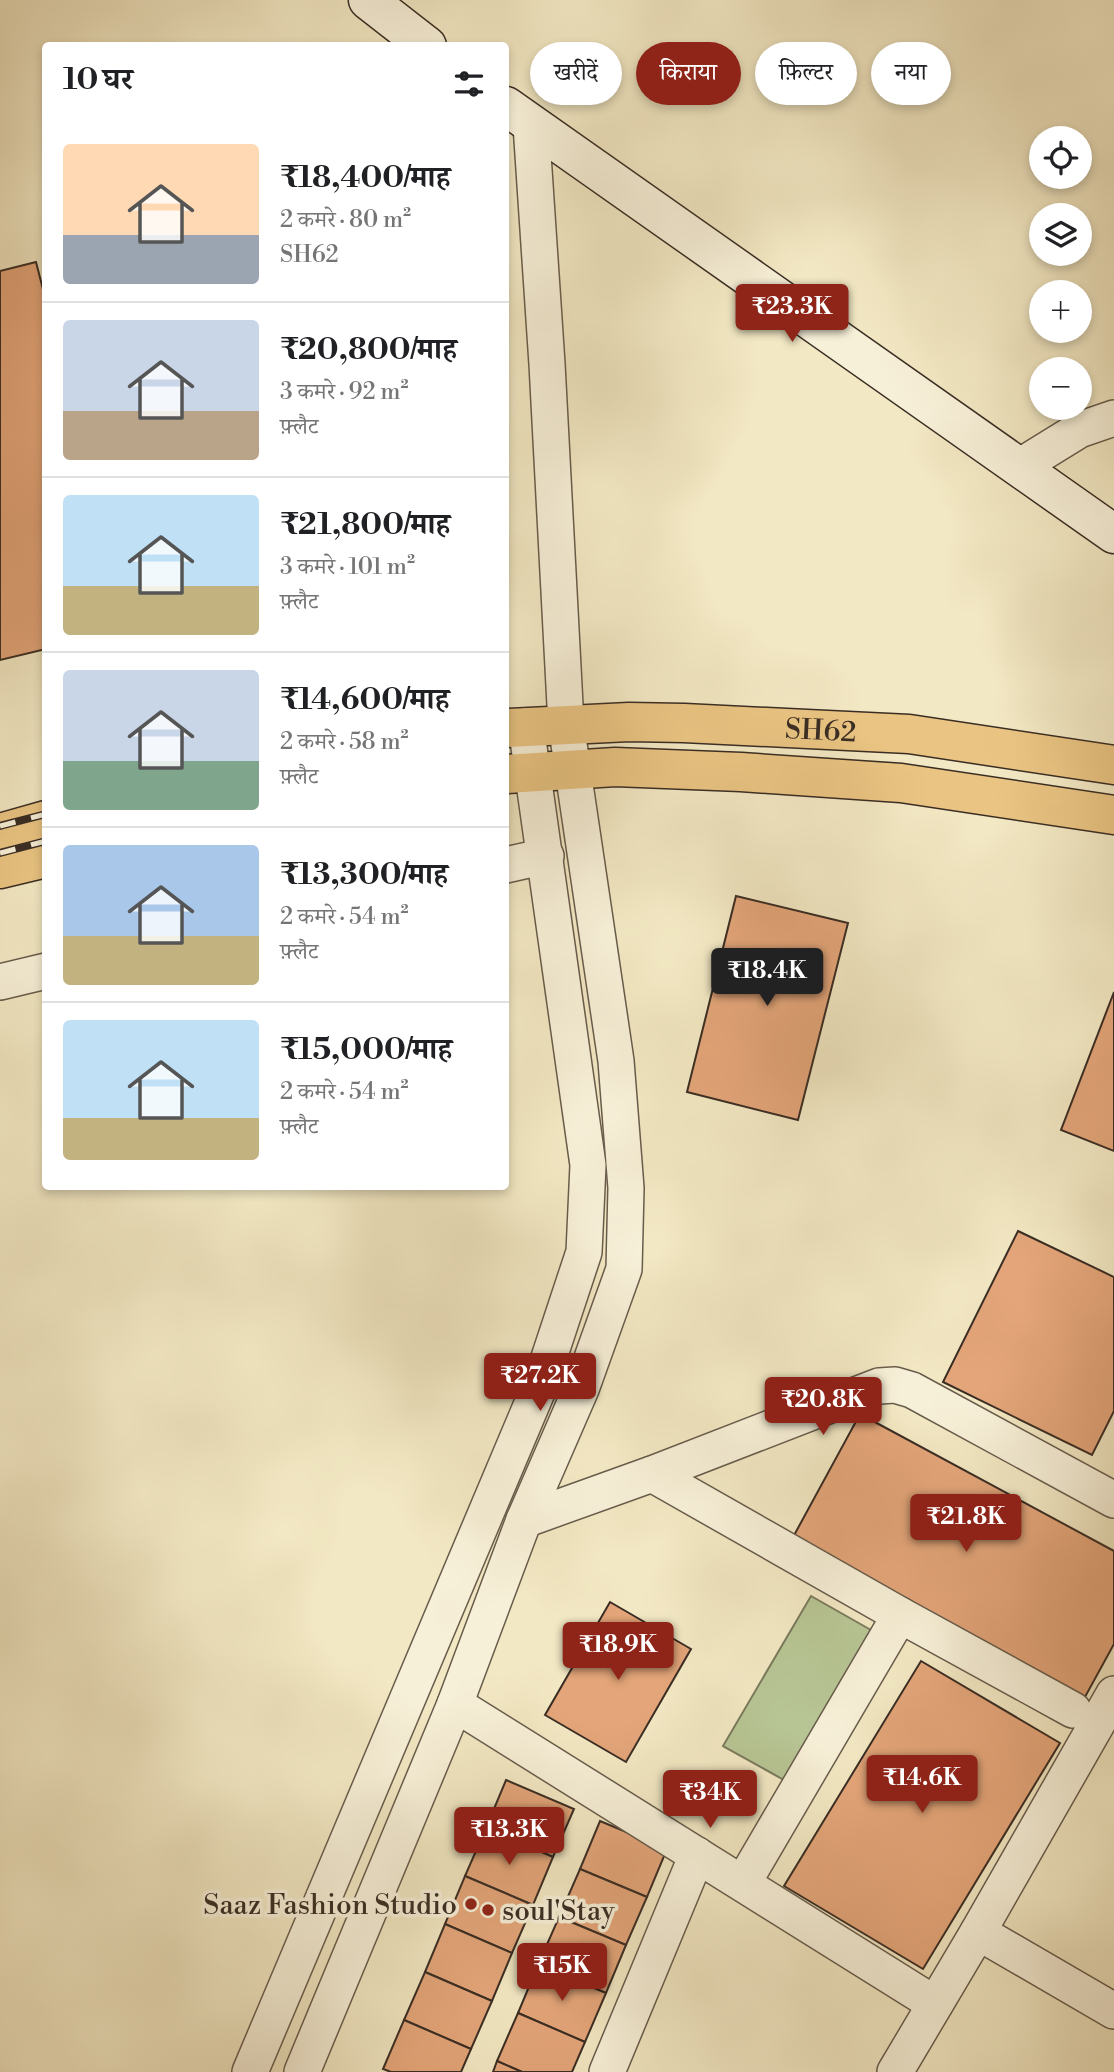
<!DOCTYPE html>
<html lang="hi">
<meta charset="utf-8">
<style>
body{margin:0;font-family:"Libre Bodoni","Noto Serif Devanagari",serif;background:#f2f2f2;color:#202124;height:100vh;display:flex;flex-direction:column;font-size:26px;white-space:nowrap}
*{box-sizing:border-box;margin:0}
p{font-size:23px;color:#757577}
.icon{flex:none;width:38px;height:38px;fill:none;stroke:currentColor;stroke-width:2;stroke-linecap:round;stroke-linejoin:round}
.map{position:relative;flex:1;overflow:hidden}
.details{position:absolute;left:42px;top:42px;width:467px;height:1148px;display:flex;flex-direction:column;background:#fff;border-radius:7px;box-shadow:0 4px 10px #0003}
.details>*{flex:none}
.top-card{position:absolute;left:530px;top:42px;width:478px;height:63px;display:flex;gap:14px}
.controls{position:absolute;left:1029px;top:126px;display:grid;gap:14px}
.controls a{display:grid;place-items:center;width:63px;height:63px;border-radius:50%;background:#fff;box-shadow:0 4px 10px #0003;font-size:35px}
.price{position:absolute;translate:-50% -60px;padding:0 16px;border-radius:7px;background:#8f2418;color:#fff;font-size:23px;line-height:46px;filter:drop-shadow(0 2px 4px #0008)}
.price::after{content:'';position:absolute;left:50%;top:42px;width:21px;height:16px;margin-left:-10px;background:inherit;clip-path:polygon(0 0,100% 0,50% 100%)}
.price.selected{background:#222;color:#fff}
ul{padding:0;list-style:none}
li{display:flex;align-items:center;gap:21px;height:175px;padding:0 21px}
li+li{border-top:2px solid #e0e0e0}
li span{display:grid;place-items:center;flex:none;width:196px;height:140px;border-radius:7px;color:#555}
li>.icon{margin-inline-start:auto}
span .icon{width:84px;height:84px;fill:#fffc;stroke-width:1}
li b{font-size:30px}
h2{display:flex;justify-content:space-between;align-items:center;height:84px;padding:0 21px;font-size:30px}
.pill{padding:0 24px;border-radius:32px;background:#fff;box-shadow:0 4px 10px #0003;font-size:24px;line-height:63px}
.pill.selected{background:#8f2418;color:#fff}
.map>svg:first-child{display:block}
.green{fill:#b8c695;stroke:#797a5c;stroke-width:2}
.building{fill:#e3a579;stroke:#3a2d24;stroke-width:2}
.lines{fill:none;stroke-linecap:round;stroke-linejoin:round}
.street-casing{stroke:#685c4c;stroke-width:38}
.secondary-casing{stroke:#3a2d24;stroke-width:41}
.primary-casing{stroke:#3a2d24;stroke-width:41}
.street{stroke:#f7f0d8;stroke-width:35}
.secondary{stroke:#f7f0d8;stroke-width:38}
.primary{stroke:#e9c482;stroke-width:38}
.rail-casing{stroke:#3a2d24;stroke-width:8}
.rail{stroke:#f7f0d8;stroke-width:5;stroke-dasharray:16;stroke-linecap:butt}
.poi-dot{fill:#8f2418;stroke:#f7f0d8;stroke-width:2.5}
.labels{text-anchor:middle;stroke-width:7;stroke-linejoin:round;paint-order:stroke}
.street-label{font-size:28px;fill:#3a2d24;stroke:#f7f0d8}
.poi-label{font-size:28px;fill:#3a2d24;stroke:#f7f0d8;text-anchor:end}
</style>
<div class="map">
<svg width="1114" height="2072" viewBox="0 0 1114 2072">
<rect width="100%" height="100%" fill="#f2e8c3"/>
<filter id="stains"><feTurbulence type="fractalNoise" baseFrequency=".00286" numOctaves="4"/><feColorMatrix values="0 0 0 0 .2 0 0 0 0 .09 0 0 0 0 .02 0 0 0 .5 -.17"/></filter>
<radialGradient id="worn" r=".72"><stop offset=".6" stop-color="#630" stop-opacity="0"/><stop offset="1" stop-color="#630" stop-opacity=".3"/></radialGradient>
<polygon class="green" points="811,1596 871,1630 784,1780 723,1746"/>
<g class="building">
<polygon points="36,262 46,301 46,649 0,660 0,271"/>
<polygon points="736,896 848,923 798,1120 687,1092"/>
<polygon points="1114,992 1114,1151 1061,1130"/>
<polygon points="1018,1231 1114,1277 1114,1411 1092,1455 943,1382"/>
<polygon points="860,1414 1114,1551 1114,1644 1085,1697 792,1539"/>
<polygon points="610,1602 691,1649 626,1762 545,1715"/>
<polygon points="921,1661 1060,1743 923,1969 784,1886"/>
<polygon points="506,1780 574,1809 553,1857 486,1828"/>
<polygon points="600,1821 667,1849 647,1897 580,1869"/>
<polygon points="486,1828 553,1857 533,1905 465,1876"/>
<polygon points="580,1869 647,1897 626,1945 559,1917"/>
<polygon points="465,1876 533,1905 512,1953 445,1924"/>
<polygon points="559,1917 626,1945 606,1993 538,1965"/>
<polygon points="445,1924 512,1953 492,2001 425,1972"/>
<polygon points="538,1965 606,1993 585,2042 518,2013"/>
<polygon points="425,1972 492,2001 471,2049 404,2020"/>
<polygon points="518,2013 585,2042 572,2072 522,2072 497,2061"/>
<polygon points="404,2020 471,2049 461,2072 391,2072 383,2069"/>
<polygon points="497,2061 522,2072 493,2072"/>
</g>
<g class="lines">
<g class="street-casing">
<g id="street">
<polyline points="1019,467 1079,430 1114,418"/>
<polyline points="506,865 546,856"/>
<polyline points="0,982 46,971"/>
<polyline points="652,1474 900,1615 1073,1710"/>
<polyline points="524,1520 652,1474 879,1386 895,1385 912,1390 1114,1500"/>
<polyline points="455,1704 935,2004"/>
<polyline points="743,1883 900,1615"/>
<polyline points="978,1932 1114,2011"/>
<polyline points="250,2072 540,1385 584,1252 588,1165 526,726"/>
<polyline points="302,2072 455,1704 524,1520 581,1389 624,1269 626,1188 616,1061 566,724 547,364 531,125"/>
<polyline points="607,2072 697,1855"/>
<polyline points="895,2072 978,1932 1114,1694"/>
</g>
</g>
<g class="secondary-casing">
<g id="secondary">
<polyline points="368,0 427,46"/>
<polyline points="506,106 1114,534"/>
</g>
</g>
<g class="primary-casing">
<g id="primary">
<path id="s1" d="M506 728 629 722 684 723 909 734 1114 765"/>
<polyline points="506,774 615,767 741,772 901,783 1114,815"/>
<polyline points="0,833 46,820"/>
<polyline points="0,869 46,858"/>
</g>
</g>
<use href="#street" class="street"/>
<use href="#secondary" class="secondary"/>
<use href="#primary" class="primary"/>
<g class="rail-casing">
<g id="rail">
<polyline points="0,826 46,814"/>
<polyline points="0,853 46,841"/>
</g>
</g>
<use href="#rail" class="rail"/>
</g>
<g class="poi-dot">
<circle cx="471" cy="1904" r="7"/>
<circle cx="488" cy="1910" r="7"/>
</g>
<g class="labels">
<g class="street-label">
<text dy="10" stroke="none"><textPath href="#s1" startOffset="315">SH62</textPath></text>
</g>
<g class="poi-label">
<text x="457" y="1914">Saaz Fashion Studio</text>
<text x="502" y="1920" text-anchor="start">soul'Stay</text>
</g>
</g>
<rect width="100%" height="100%" filter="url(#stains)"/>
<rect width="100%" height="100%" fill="url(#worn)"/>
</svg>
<div class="controls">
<a><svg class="icon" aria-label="locate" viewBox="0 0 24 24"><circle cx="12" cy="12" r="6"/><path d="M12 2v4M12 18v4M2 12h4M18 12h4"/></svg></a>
<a><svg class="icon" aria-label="layers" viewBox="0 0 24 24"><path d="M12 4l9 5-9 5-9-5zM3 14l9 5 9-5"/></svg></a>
<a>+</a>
<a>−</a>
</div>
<b class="price" style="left:792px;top:344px">₹23.3K</b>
<b class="price selected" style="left:767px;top:1008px">₹18.4K</b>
<b class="price" style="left:540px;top:1413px">₹27.2K</b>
<b class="price" style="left:823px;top:1437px">₹20.8K</b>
<b class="price" style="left:966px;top:1554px">₹21.8K</b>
<b class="price" style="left:618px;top:1682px">₹18.9K</b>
<b class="price" style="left:922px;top:1815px">₹14.6K</b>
<b class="price" style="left:710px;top:1830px">₹34K</b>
<b class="price" style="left:509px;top:1867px">₹13.3K</b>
<b class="price" style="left:562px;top:2003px">₹15K</b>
<div class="top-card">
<a class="pill">खरीदें</a>
<a class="pill selected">किराया</a>
<a class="pill">फ़िल्टर</a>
<a class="pill">नया</a>
</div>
<section class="details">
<h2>10 घर<svg class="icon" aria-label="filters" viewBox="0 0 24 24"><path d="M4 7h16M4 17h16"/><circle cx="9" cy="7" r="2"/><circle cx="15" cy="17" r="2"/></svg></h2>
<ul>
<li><span style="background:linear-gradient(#ffd9b3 65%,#9aa5b1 0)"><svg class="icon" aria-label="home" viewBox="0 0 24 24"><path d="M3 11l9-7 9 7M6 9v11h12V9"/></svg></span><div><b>₹18,400/माह</b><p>2 कमरे · 80 m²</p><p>SH62</p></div></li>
<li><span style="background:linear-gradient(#c9d6e8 65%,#b9a48a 0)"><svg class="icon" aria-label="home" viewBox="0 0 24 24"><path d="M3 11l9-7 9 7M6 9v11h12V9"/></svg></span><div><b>₹20,800/माह</b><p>3 कमरे · 92 m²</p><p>फ़्लैट</p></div></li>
<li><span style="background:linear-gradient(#bfe0f5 65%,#c2b280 0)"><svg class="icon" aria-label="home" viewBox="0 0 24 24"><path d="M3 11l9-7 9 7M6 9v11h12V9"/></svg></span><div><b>₹21,800/माह</b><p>3 कमरे · 101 m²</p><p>फ़्लैट</p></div></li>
<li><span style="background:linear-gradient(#c9d6e8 65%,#7fa58c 0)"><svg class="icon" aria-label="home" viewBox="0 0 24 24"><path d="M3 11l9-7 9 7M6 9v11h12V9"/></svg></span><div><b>₹14,600/माह</b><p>2 कमरे · 58 m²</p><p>फ़्लैट</p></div></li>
<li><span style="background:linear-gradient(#a9c7e8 65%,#c2b280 0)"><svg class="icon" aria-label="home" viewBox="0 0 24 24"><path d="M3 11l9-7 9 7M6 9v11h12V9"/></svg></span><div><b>₹13,300/माह</b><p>2 कमरे · 54 m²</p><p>फ़्लैट</p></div></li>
<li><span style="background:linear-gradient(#bfe0f5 70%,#c2b280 0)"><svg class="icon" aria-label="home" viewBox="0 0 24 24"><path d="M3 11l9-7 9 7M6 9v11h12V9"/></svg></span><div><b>₹15,000/माह</b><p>2 कमरे · 54 m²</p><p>फ़्लैट</p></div></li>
</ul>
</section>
</div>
